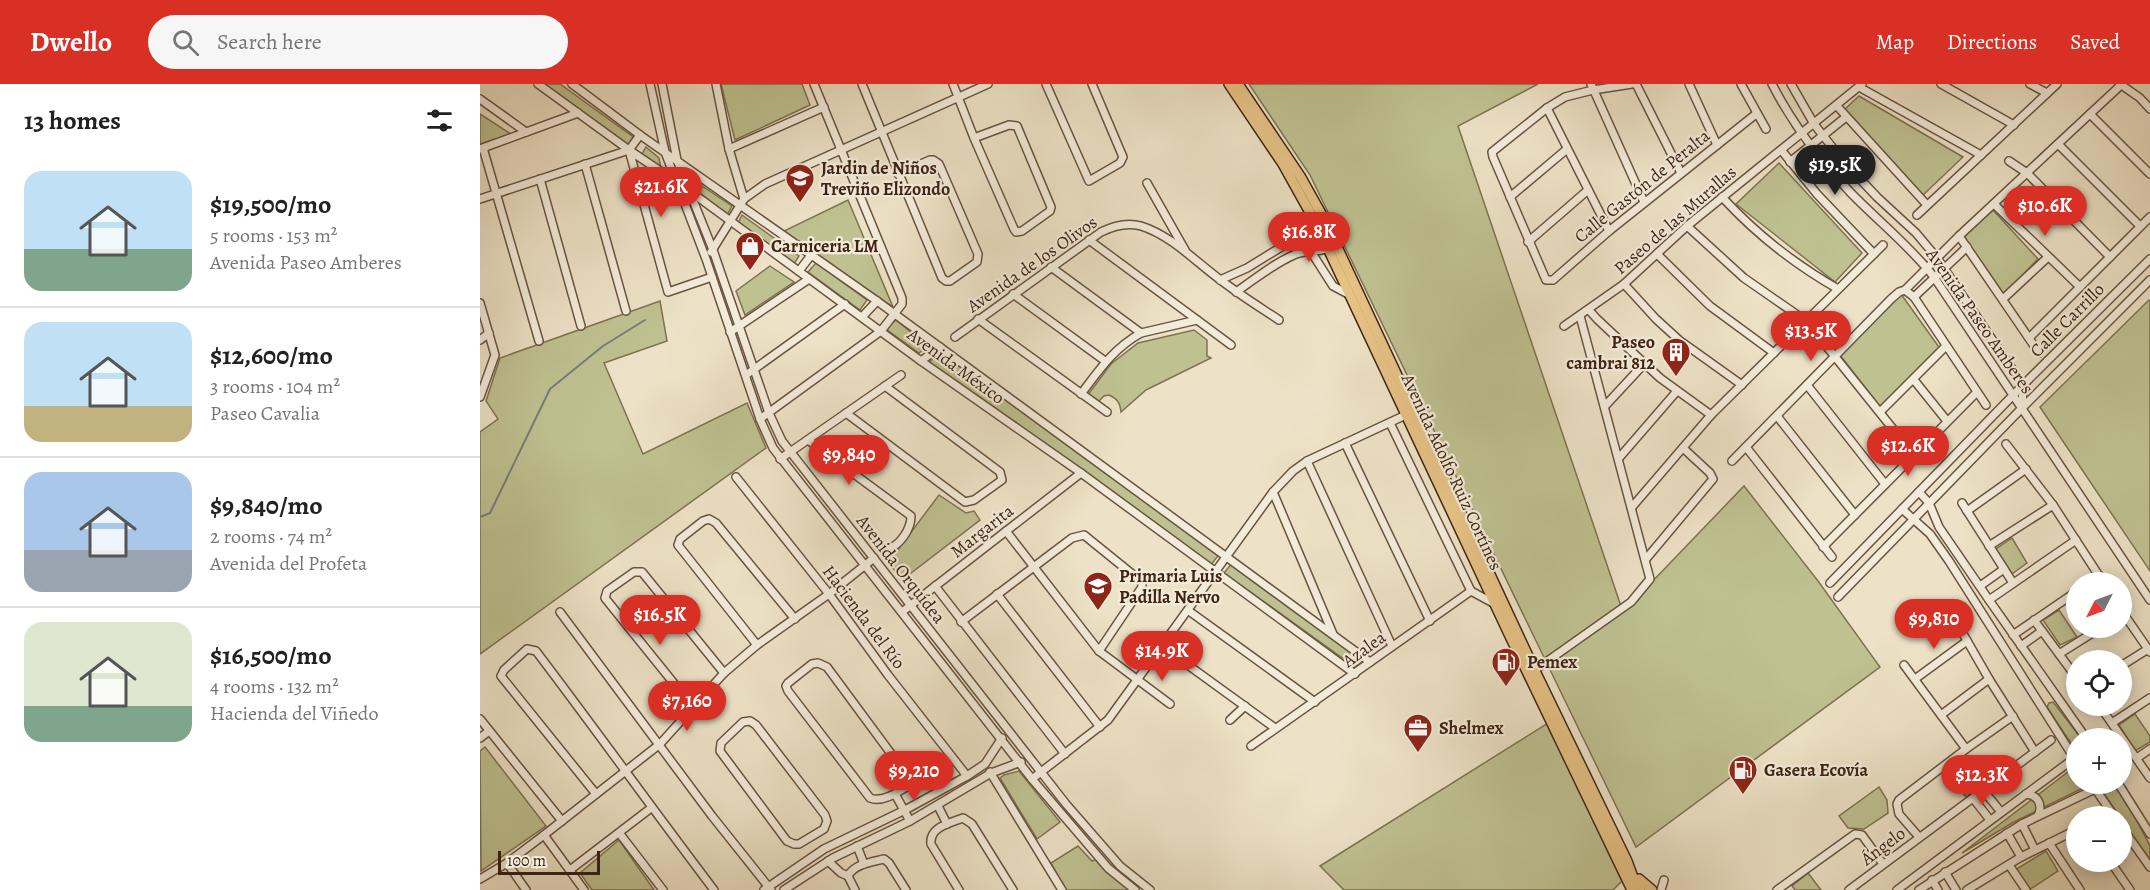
<!DOCTYPE html>
<meta charset="utf-8">
<style>
body{margin:0;font-family:Alegreya,serif;background:#f6f6f6;color:#222;height:100vh;display:flex;flex-direction:column;font-size:22px;white-space:nowrap}
*{box-sizing:border-box;margin:0}
p{font-size:20px;color:#767676}
.icon{flex:none;width:33px;height:33px;fill:none;stroke:currentColor;stroke-width:2;stroke-linecap:round;stroke-linejoin:round}
.map{position:relative;flex:1;overflow:hidden}
.details{display:flex;flex-direction:column;background:#fff;width:480px}
.details>*{flex:none}
.needle{width:39px;rotate:228deg}
.fabs{position:absolute;left:1586px;top:488px;display:grid;gap:12px}
.fabs a{display:grid;place-items:center;width:66px;height:66px;border-radius:50%;background:#fff;box-shadow:0 3px 15px #0003;font-size:30px}
.scale{position:absolute;left:18px;bottom:15px;width:102px;box-sizing:border-box;padding-left:6px;border:3px solid #3f2414;border-top:0;font-size:16px;line-height:21px;white-space:nowrap;color:#3f2414;-webkit-text-stroke:4px #f3ecdb;paint-order:stroke}
.price{position:absolute;translate:-50% -51px;padding:0 14px;border-radius:21px;background:#d93025;color:#fff;font-size:20px;line-height:39px;filter:drop-shadow(0 2px 3px #0008)}
.price::after{content:'';position:absolute;left:50%;top:36px;width:18px;height:14px;margin-left:-9px;background:inherit;clip-path:polygon(0 0,100% 0,50% 100%)}
.price.current{background:#222;color:#fff}
ul{padding:0;list-style:none}
li{display:flex;align-items:center;gap:18px;height:150px;padding:0 24px}
li+li{border-top:2px solid #e0e0e0}
li span{display:grid;place-items:center;flex:none;width:168px;height:120px;border-radius:18px;color:#555}
li>.icon{margin-inline-start:auto}
span .icon{width:72px;height:72px;fill:#fffc;stroke-width:1}
li b{font-size:26px}
h2{display:flex;justify-content:space-between;align-items:center;height:72px;padding:0 24px;font-size:26px}
header{display:flex;align-items:center;gap:36px;box-sizing:border-box;height:84px;padding:0 30px;background:#d93025;color:#fff}
header strong{font-size:28px}
nav{display:flex;gap:33px;margin-inline-start:auto;font-size:21px}
.search{width:420px;height:54px;background:#f6f6f6;display:flex;align-items:center;gap:15px;box-sizing:border-box;padding:0 21px;border-radius:33px;color:#767676;font-size:22px}
main{display:flex;flex:1;min-height:0}
.map>svg:first-child{display:block}
.green{fill:#bfc191;stroke:#7f7252;stroke-width:1.5}
.lines{fill:none;stroke-linecap:round;stroke-linejoin:round}
.stream{stroke:#767f79;stroke-width:2}
.minor-casing{stroke:#6a5441;stroke-width:10}
.major-casing{stroke:#3f2414;stroke-width:12}
.minor{stroke:#f3ecdb;stroke-width:7}
.major{stroke:#e6c184;stroke-width:9}
.labels{text-anchor:middle;stroke-width:4.5;stroke-linejoin:round;paint-order:stroke}
.poi-label{font-size:18px;font-weight:bold;fill:#3f2414;stroke:#f3ecdb;text-anchor:start}
.street-label{font-size:18px;fill:#3f2414;stroke:#f3ecdb}
</style>
<header>
<strong>Dwello</strong>
<div class="search"><svg class="icon" aria-label="search" viewBox="0 0 24 24"><circle cx="10" cy="10" r="6"/><path d="M15 15l6 6"/></svg>Search here</div>
<nav><a>Map</a><a>Directions</a><a>Saved</a></nav>
</header>
<main>
<section class="details">
<h2>13 homes<svg class="icon" aria-label="filters" viewBox="0 0 24 24"><path d="M4 7h16M4 17h16"/><circle cx="9" cy="7" r="2"/><circle cx="15" cy="17" r="2"/></svg></h2>
<ul>
<li><span style="background:linear-gradient(#bfe0f5 65%,#7fa58c 0)"><svg class="icon" aria-label="home" viewBox="0 0 24 24"><path d="M3 11l9-7 9 7M6 9v11h12V9"/></svg></span><div><b>$19,500/mo</b><p>5 rooms · 153 m²</p><p>Avenida Paseo Amberes</p></div></li>
<li><span style="background:linear-gradient(#bfe0f5 70%,#c2b280 0)"><svg class="icon" aria-label="home" viewBox="0 0 24 24"><path d="M3 11l9-7 9 7M6 9v11h12V9"/></svg></span><div><b>$12,600/mo</b><p>3 rooms · 104 m²</p><p>Paseo Cavalia</p></div></li>
<li><span style="background:linear-gradient(#a9c7e8 65%,#9aa5b1 0)"><svg class="icon" aria-label="home" viewBox="0 0 24 24"><path d="M3 11l9-7 9 7M6 9v11h12V9"/></svg></span><div><b>$9,840/mo</b><p>2 rooms · 74 m²</p><p>Avenida del Profeta</p></div></li>
<li><span style="background:linear-gradient(#dfe7d0 70%,#7fa58c 0)"><svg class="icon" aria-label="home" viewBox="0 0 24 24"><path d="M3 11l9-7 9 7M6 9v11h12V9"/></svg></span><div><b>$16,500/mo</b><p>4 rooms · 132 m²</p><p>Hacienda del Viñedo</p></div></li>
</ul>
</section>
<div class="map">
<svg width="1670" height="806" viewBox="0 0 1670 806">
<rect width="100%" height="100%" fill="#ede2c7"/>
<filter id="stains"><feTurbulence type="fractalNoise" baseFrequency=".00333" numOctaves="4"/><feColorMatrix values="0 0 0 0 .2 0 0 0 0 .09 0 0 0 0 .02 0 0 0 .5 -.17"/></filter>
<radialGradient id="worn" r=".72"><stop offset=".6" stop-color="#630" stop-opacity="0"/><stop offset="1" stop-color="#630" stop-opacity=".3"/></radialGradient>
<g class="green">
<polygon points="64,0 80,0 156,55 150,62"/>
<polygon points="241,0 322,0 330,21 255,56"/>
<polygon points="769,0 1058,0 978,42 1143,528 1264,402 1338,497 1400,583 1156,763 830,91"/>
<polygon points="1379,12 1483,73 1441,113 1365,25"/>
<polygon points="0,30 31,50 0,60"/>
<polygon points="166,63 179,74 181,85 162,70"/>
<polygon points="1299,79 1382,169 1355,198 1256,120"/>
<polygon points="222,102 252,122 247,131 218,111"/>
<polygon points="368,116 413,223 304,147"/>
<polygon points="1513,126 1558,175 1523,211 1483,153"/>
<polygon points="262,131 319,172 314,180 257,141"/>
<polygon points="336,179 387,216 380,226 328,188"/>
<polygon points="290,182 314,198 265,231 256,207"/>
<polygon points="1421,210 1461,266 1401,324 1360,271"/>
<polygon points="1669,216 1670,217 1670,487 1560,323"/>
<polygon points="180,217 187,257 124,279 163,370 267,319 286,364 0,570 0,348 18,335 6,317 20,274"/>
<polygon points="416,236 448,262 439,269 406,245"/>
<path d="M714 246 727 256V272L731 274 666 306 641 328C640 318 637 315 629 311L624 312 618 318 607 312 631 280 658 259Z"/>
<polygon points="461,269 740,469 731,481 449,278"/>
<polygon points="459,411 486,429 494,427 500,436 422,496 402,470 412,471 417,467"/>
<polygon points="1532,454 1547,479 1532,490 1516,465"/>
<polygon points="752,479 885,576 875,583 744,489"/>
<polygon points="1579,526 1597,553 1580,561 1563,536"/>
<polygon points="1573,618 1601,654 1596,654 1596,667 1567,623 1569,619"/>
<polygon points="1655,630 1670,652 1670,658 1655,667 1639,641"/>
<polygon points="1068,639 1142,797 1133,806 864,806 840,782"/>
<polygon points="5,663 66,742 1,787 0,667"/>
<polygon points="1482,675 1503,701 1486,713 1466,688"/>
<polygon points="1593,684 1596,688 1596,699 1602,699 1605,703 1532,739 1482,769"/>
<polygon points="539,687 580,738 557,755 520,694 524,691"/>
<polygon points="1617,699 1635,699 1641,706 1670,762 1670,776 1668,776 1641,735 1641,732 1639,732"/>
<polygon points="1399,703 1407,716 1408,729 1384,745 1368,744 1359,732"/>
<polygon points="139,756 174,806 112,806 100,789"/>
<polygon points="598,762 612,777 617,775 649,804 647,806 586,806 571,779"/>
<polygon points="1566,767 1578,787 1549,806 1535,786"/>
<polygon points="1328,789 1341,806 1315,806 1312,802"/>
</g>
<g class="lines">
<polyline class="stream" points="0,433 10,429 70,305 123,262 165,236"/>
<g class="minor-casing">
<g id="minor">
<polyline points="58,0 149,66 211,108 441,277 601,389 875,590"/>
<polyline points="92,0 160,51 397,217 890,578"/>
<polyline points="170,0 185,68 226,175 280,335 293,364 552,695 628,784 655,806"/>
<polyline points="182,0 197,76 233,166 289,329 302,357 586,720 640,782 670,806"/>
<polyline points="236,0 249,65 264,115"/>
<polyline points="382,0 462,194 466,197 470,197 497,178 498,170 459,80 453,76 450,76 418,90"/>
<polyline points="473,0 494,54 534,145 536,148 542,147 570,127 571,123 537,42 529,41 494,54"/>
<polyline points="566,0 609,97 640,79 643,73 612,0"/>
<polyline points="1111,0 1164,118"/>
<polyline points="1152,0 1113,6 1085,13 1067,24 1012,68 1013,73 1066,196 1073,196 1129,147 1276,30"/>
<polyline points="1156,0 1201,89"/>
<polyline points="1209,0 1237,61"/>
<polyline points="1261,0 1286,45"/>
<path d="M1292 0C1312 39 1340 76 1370 108 1398 137 1430 162 1454 193L1670 516"/>
<polyline points="1311,0 1334,40 1363,77 1397,113 1436,149 1457,174 1543,301 1542,324"/>
<polyline points="1461,0 1534,41"/>
<polyline points="1550,0 1567,9"/>
<polyline points="1640,0 1660,14 1670,25"/>
<polyline points="1379,3 1501,71"/>
<polyline points="0,15 46,48"/>
<polyline points="1357,22 1447,121"/>
<polyline points="1067,24 1129,147"/>
<polyline points="1610,30 1670,90"/>
<polyline points="1578,60 1660,142"/>
<polyline points="3,64 59,257"/>
<polyline points="0,65 98,29"/>
<polyline points="249,65 344,23"/>
<polyline points="149,66 188,208 232,193"/>
<polyline points="149,66 160,51"/>
<polyline points="1302,67 1337,110 1394,170"/>
<polyline points="1529,77 1547,89 1630,173"/>
<polyline points="1310,78 1366,33"/>
<polyline points="105,80 146,227"/>
<polyline points="60,95 101,242"/>
<polyline points="667,99 705,166"/>
<polyline points="1030,113 1087,65"/>
<path d="M1242 113C1277 151 1314 180 1358 205"/>
<polyline points="0,115 149,66"/>
<polyline points="1514,120 1600,203"/>
<polyline points="1437,131 1577,0"/>
<polyline points="1207,142 1264,194 1326,237"/>
<polyline points="821,152 853,202 870,211"/>
<polyline points="1479,152 1559,269"/>
<polyline points="609,156 751,261"/>
<polyline points="1048,158 1108,106"/>
<polyline points="231,168 264,115 285,100 508,0"/>
<polyline points="1177,170 1230,222 1294,269"/>
<polyline points="571,183 661,249"/>
<polyline points="319,187 332,170"/>
<polyline points="740,196 767,184 839,140"/>
<polyline points="1144,200 1176,235 1199,256 1262,301"/>
<polyline points="1425,206 1434,213 1506,321"/>
<path d="M756 208C775 195 794 179 816 170 827 166 844 168 852 163"/>
<polyline points="533,210 625,277"/>
<polyline points="1434,213 1487,163"/>
<polyline points="1523,215 1568,173"/>
<polyline points="0,219 15,271 0,313"/>
<polyline points="1109,226 1117,235 1180,294 1231,331"/>
<polyline points="382,233 397,217"/>
<polyline points="498,235 627,328"/>
<polyline points="1084,242 1144,200 1207,142 1382,0"/>
<polyline points="250,248 329,195"/>
<path d="M475 253 621 148C633 142 647 138 661 142 690 151 714 176 738 194 757 209 778 222 799 236"/>
<polyline points="1549,254 1670,133"/>
<polyline points="0,256 9,249"/>
<polyline points="1344,259 1433,370"/>
<polyline points="441,277 460,263"/>
<polyline points="266,291 365,220"/>
<polyline points="1434,296 1467,337"/>
<polyline points="1327,301 1405,400"/>
<path d="M601 310C619 286 634 264 661 249L717 236"/>
<polyline points="1125,322 1164,280"/>
<polyline points="1400,328 1466,262"/>
<polyline points="366,329 485,418 494,416 522,396 520,388 405,302"/>
<polyline points="1297,332 1375,431"/>
<polyline points="280,335 401,247 422,220 422,214 334,0"/>
<polyline points="910,339 991,507"/>
<path d="M328 356 431 432C431 445 420 462 407 465"/>
<polyline points="865,359 950,537"/>
<polyline points="1526,360 1573,421 1623,498"/>
<polyline points="1266,363 1352,473"/>
<polyline points="1139,374 1197,307"/>
<polyline points="300,375 421,291"/>
<polyline points="827,377 912,562"/>
<polyline points="1252,377 1411,215 1419,208 1425,206 1479,152 1641,1"/>
<polyline points="256,393 349,510 408,591 487,692"/>
<polyline points="793,408 853,550"/>
<polyline points="1439,408 1449,419 1459,443 1509,516 1606,654"/>
<polyline points="1482,419 1533,499"/>
<polyline points="1152,423 1231,331 1403,161"/>
<polyline points="1422,425 1450,450 1469,477 1596,677"/>
<polyline points="1487,427 1546,385"/>
<polyline points="526,447 619,567 690,620"/>
<polyline points="1509,462 1573,421"/>
<polyline points="1343,463 1497,308"/>
<polyline points="1166,475 1233,395 1230,389 1203,364"/>
<polyline points="1611,498 1620,492"/>
<polyline points="1350,499 1543,301 1670,175"/>
<polyline points="455,502 585,670"/>
<polyline points="1500,502 1524,485"/>
<polyline points="517,510 620,643"/>
<polyline points="1358,513 1542,324 1670,196"/>
<polyline points="1509,516 1596,456"/>
<polyline points="1641,526 1670,568"/>
<polyline points="709,527 835,618"/>
<polyline points="80,528 232,732 291,806"/>
<polyline points="422,528 601,389"/>
<polyline points="1554,536 1596,593"/>
<polyline points="481,538 592,454 604,451 662,498 662,503 619,567"/>
<polyline points="1478,541 1509,595 1555,668"/>
<polyline points="1533,551 1596,508"/>
<polyline points="277,561 198,461 200,455 223,437 229,435 236,439 315,535"/>
<polyline points="1541,562 1562,547"/>
<polyline points="683,563 795,644"/>
<polyline points="1579,570 1622,543"/>
<path d="M338 579 347 583 429 694 428 702C418 708 402 719 390 714L308 607 306 602 308 599 332 580Z"/>
<polyline points="1424,581 1486,665"/>
<polyline points="1641,582 1668,565"/>
<polyline points="1052,588 1151,518 1170,495 1100,232"/>
<polyline points="1435,595 1487,557"/>
<polyline points="1619,621 1670,694"/>
<polyline points="213,623 125,514 127,507 154,488 162,488 244,589"/>
<polyline points="1461,631 1509,595"/>
<polyline points="0,635 82,737"/>
<polyline points="750,636 765,622"/>
<polygon points="270,637 276,641 345,731 347,737 344,745 319,760 314,760 307,757 240,667 241,659 263,638"/>
<polyline points="1632,639 1670,614"/>
<polyline points="0,654 9,647"/>
<polyline points="771,662 991,507 1015,520"/>
<polyline points="1657,674 1670,665"/>
<polyline points="510,688 582,806"/>
<polyline points="552,695 628,636 793,408 813,387 827,377 930,329"/>
<polyline points="1611,699 1634,732"/>
<polyline points="1638,699 1670,750"/>
<polyline points="1503,706 1521,728"/>
<path d="M116 710 21 592 24 586 47 565 56 567C116 646 174 727 234 806"/>
<polyline points="415,710 430,737"/>
<path d="M1546 710C1558 711 1563 721 1558 732"/>
<polyline points="1493,714 1510,736"/>
<polyline points="458,722 467,740"/>
<polyline points="1542,740 1555,766"/>
<polyline points="1641,742 1670,783"/>
<polyline points="1527,749 1541,773"/>
<polyline points="140,750 183,806"/>
<polyline points="64,751 104,806"/>
<polyline points="1439,753 1419,730 1417,720 1419,716 1486,665 1533,632"/>
<polyline points="1569,759 1600,806"/>
<polyline points="377,762 384,780"/>
<polyline points="348,777 361,789 368,792"/>
<polyline points="1630,777 1650,806"/>
<polyline points="27,779 46,806"/>
<polyline points="1529,781 1546,806"/>
<polyline points="90,786 171,724"/>
<polyline points="1465,788 1476,806"/>
<path d="M368 792C374 780 392 778 404 775L409 779 426 806"/>
<polyline points="368,792 375,806"/>
<polyline points="0,795 27,779 64,751 180,660 244,589 277,561 349,510 394,474"/>
<polyline points="1452,796 1458,806"/>
<polyline points="284,806 344,765 425,726 487,692 505,680 522,654"/>
<polyline points="304,806 353,774 430,737 511,689 541,678"/>
<path d="M479 806 451 760C449 743 470 739 483 734L492 740 533 806"/>
<polyline points="1181,806 1184,796"/>
<polyline points="1297,806 1375,750 1382,751 1403,780"/>
<polyline points="1369,806 1571,656"/>
<polyline points="1417,806 1596,673"/>
<polyline points="1439,806 1542,740 1615,705"/>
<polyline points="1487,806 1541,773 1596,746"/>
</g>
</g>
<g class="major-casing">
<g id="major">
<polyline points="749,0 803,80 837,141 1029,550 1152,806"/>
<polyline points="758,0 820,92 844,135 1055,587 1147,777 1154,796 1160,806"/>
<polyline points="1153,797 1159,795 1172,806"/>
</g>
</g>
<use href="#minor" class="minor"/>
<use href="#major" class="major"/>
</g>
<defs>
<g id="school-pin" transform="scale(1.5)"><path d="M0 17L-7.5 6A9.5 9.5 0 1 1 7.5 6Z" fill="#8f2418" stroke="#f3ecdb"/><path d="M0-5L7-2L0 1L-7-2ZM-4 1L0 2.5L4 1V4Q0 6-4 4Z" fill="#fff"/></g>
<g id="shop-pin" transform="scale(1.5)"><path d="M0 17L-7.5 6A9.5 9.5 0 1 1 7.5 6Z" fill="#8f2418" stroke="#f3ecdb"/><path d="M-5-2.5h2.3a2.7 3.5 0 0 1 5.4 0H5L5.5 6h-11ZM-1.5-2.5h3a1.5 2.3 0 0 0-3 0Z" fill="#fff"/></g>
<g id="building-pin" transform="scale(1.5)"><path d="M0 17L-7.5 6A9.5 9.5 0 1 1 7.5 6Z" fill="#8f2418" stroke="#f3ecdb"/><path d="M-4-6H4V6H1V3H-1V6H-4ZM-2.5-4.3h1.7v1.8h-1.7ZM.8-4.3h1.7v1.8H.8ZM-2.5-1h1.7V.8h-1.7ZM.8-1h1.7V.8H.8Z" fill="#fff"/></g>
<g id="fuel-pin" transform="scale(1.5)"><path d="M0 17L-7.5 6A9.5 9.5 0 1 1 7.5 6Z" fill="#8f2418" stroke="#f3ecdb"/><path d="M-5.5-6h7V0h2V4h1.3V-2.5L3-4.5l.8-.8L6-3V5H2.5V1h-1V6h-7ZM-4.2-4.7v3.2H.2V-4.7Z" fill="#fff"/></g>
<g id="office-pin" transform="scale(1.5)"><path d="M0 17L-7.5 6A9.5 9.5 0 1 1 7.5 6Z" fill="#8f2418" stroke="#f3ecdb"/><path d="M-6-3h4V-5.5h4V-3h4V5H-6ZM-1-4.5V-3h2v-1.5ZM-6 0V1H6V0Z" fill="#fff"/></g>
</defs>
<g fill-rule="evenodd">
<use href="#school-pin" x="320" y="94"/>
<use href="#shop-pin" x="270" y="162"/>
<use href="#building-pin" x="1196" y="268"/>
<use href="#school-pin" x="618" y="502"/>
<use href="#fuel-pin" x="1026" y="578"/>
<use href="#office-pin" x="938" y="644"/>
<use href="#fuel-pin" x="1263" y="686"/>
</g>
<g class="labels">
<g class="poi-label">
<text x="341" y="90">Jardin de Niños<tspan x="341" dy="21">Treviño Elizondo</tspan></text>
<text x="291" y="168">Carniceria LM</text>
<text x="1175" y="264" text-anchor="end">Paseo<tspan x="1175" dy="21">cambrai 812</tspan></text>
<text x="639" y="498">Primaria Luis<tspan x="639" dy="21">Padilla Nervo</tspan></text>
<text x="1047" y="584">Pemex</text>
<text x="959" y="650">Shelmex</text>
<text x="1284" y="692">Gasera Ecovía</text>
</g>
<g class="street-label">
<text transform="translate(1162 102) rotate(-39)" y="6">Calle Gastón de Peralta</text>
<text transform="translate(1195 136) rotate(-41)" y="6">Paseo de las Murallas</text>
<text transform="translate(552 180) rotate(-35)" y="6">Avenida de los Olivos</text>
<text transform="translate(1587 236) rotate(-45)" y="6">Calle Carrillo</text>
<text transform="translate(1500 237) rotate(55)" y="6">Avenida Paseo Amberes</text>
<text transform="translate(476 282) rotate(36)" y="6">Avenida México</text>
<text transform="translate(972 388) rotate(65)" y="6">Avenida Adolfo Ruiz Cortínes</text>
<text transform="translate(502 447) rotate(-38)" y="6">Margarita</text>
<text transform="translate(421 485) rotate(52)" y="6">Avenida Orquídea</text>
<text transform="translate(384 533) rotate(53)" y="6">Hacienda del Río</text>
<text transform="translate(884 565) rotate(-36)" y="6">Azalea</text>
<text transform="translate(1403 762) rotate(-37)" y="6">Ángelo</text>
</g>
</g>
<rect width="100%" height="100%" filter="url(#stains)"/>
<rect width="100%" height="100%" fill="url(#worn)"/>
</svg>
<div class="fabs">
<a><svg class="needle" viewBox="-14 -14 28 28"><path d="M0-13l5 13h-10z" fill="#e53935"/><path d="M0 13l5-13h-10z" fill="#767676"/></svg></a>
<a><svg class="icon" aria-label="locate" viewBox="0 0 24 24"><circle cx="12" cy="12" r="6"/><path d="M12 2v4M12 18v4M2 12h4M18 12h4"/></svg></a>
<a>+</a>
<a>−</a>
</div>
<div class="scale">100 m</div>
<b class="price current" style="left:1355px;top:112px">$19.5K</b>
<b class="price" style="left:181px;top:134px">$21.6K</b>
<b class="price" style="left:1565px;top:153px">$10.6K</b>
<b class="price" style="left:829px;top:179px">$16.8K</b>
<b class="price" style="left:1331px;top:278px">$13.5K</b>
<b class="price" style="left:1428px;top:393px">$12.6K</b>
<b class="price" style="left:369px;top:402px">$9,840</b>
<b class="price" style="left:180px;top:562px">$16.5K</b>
<b class="price" style="left:1454px;top:566px">$9,810</b>
<b class="price" style="left:682px;top:598px">$14.9K</b>
<b class="price" style="left:207px;top:648px">$7,160</b>
<b class="price" style="left:434px;top:718px">$9,210</b>
<b class="price" style="left:1502px;top:722px">$12.3K</b>
</div>
</main>
